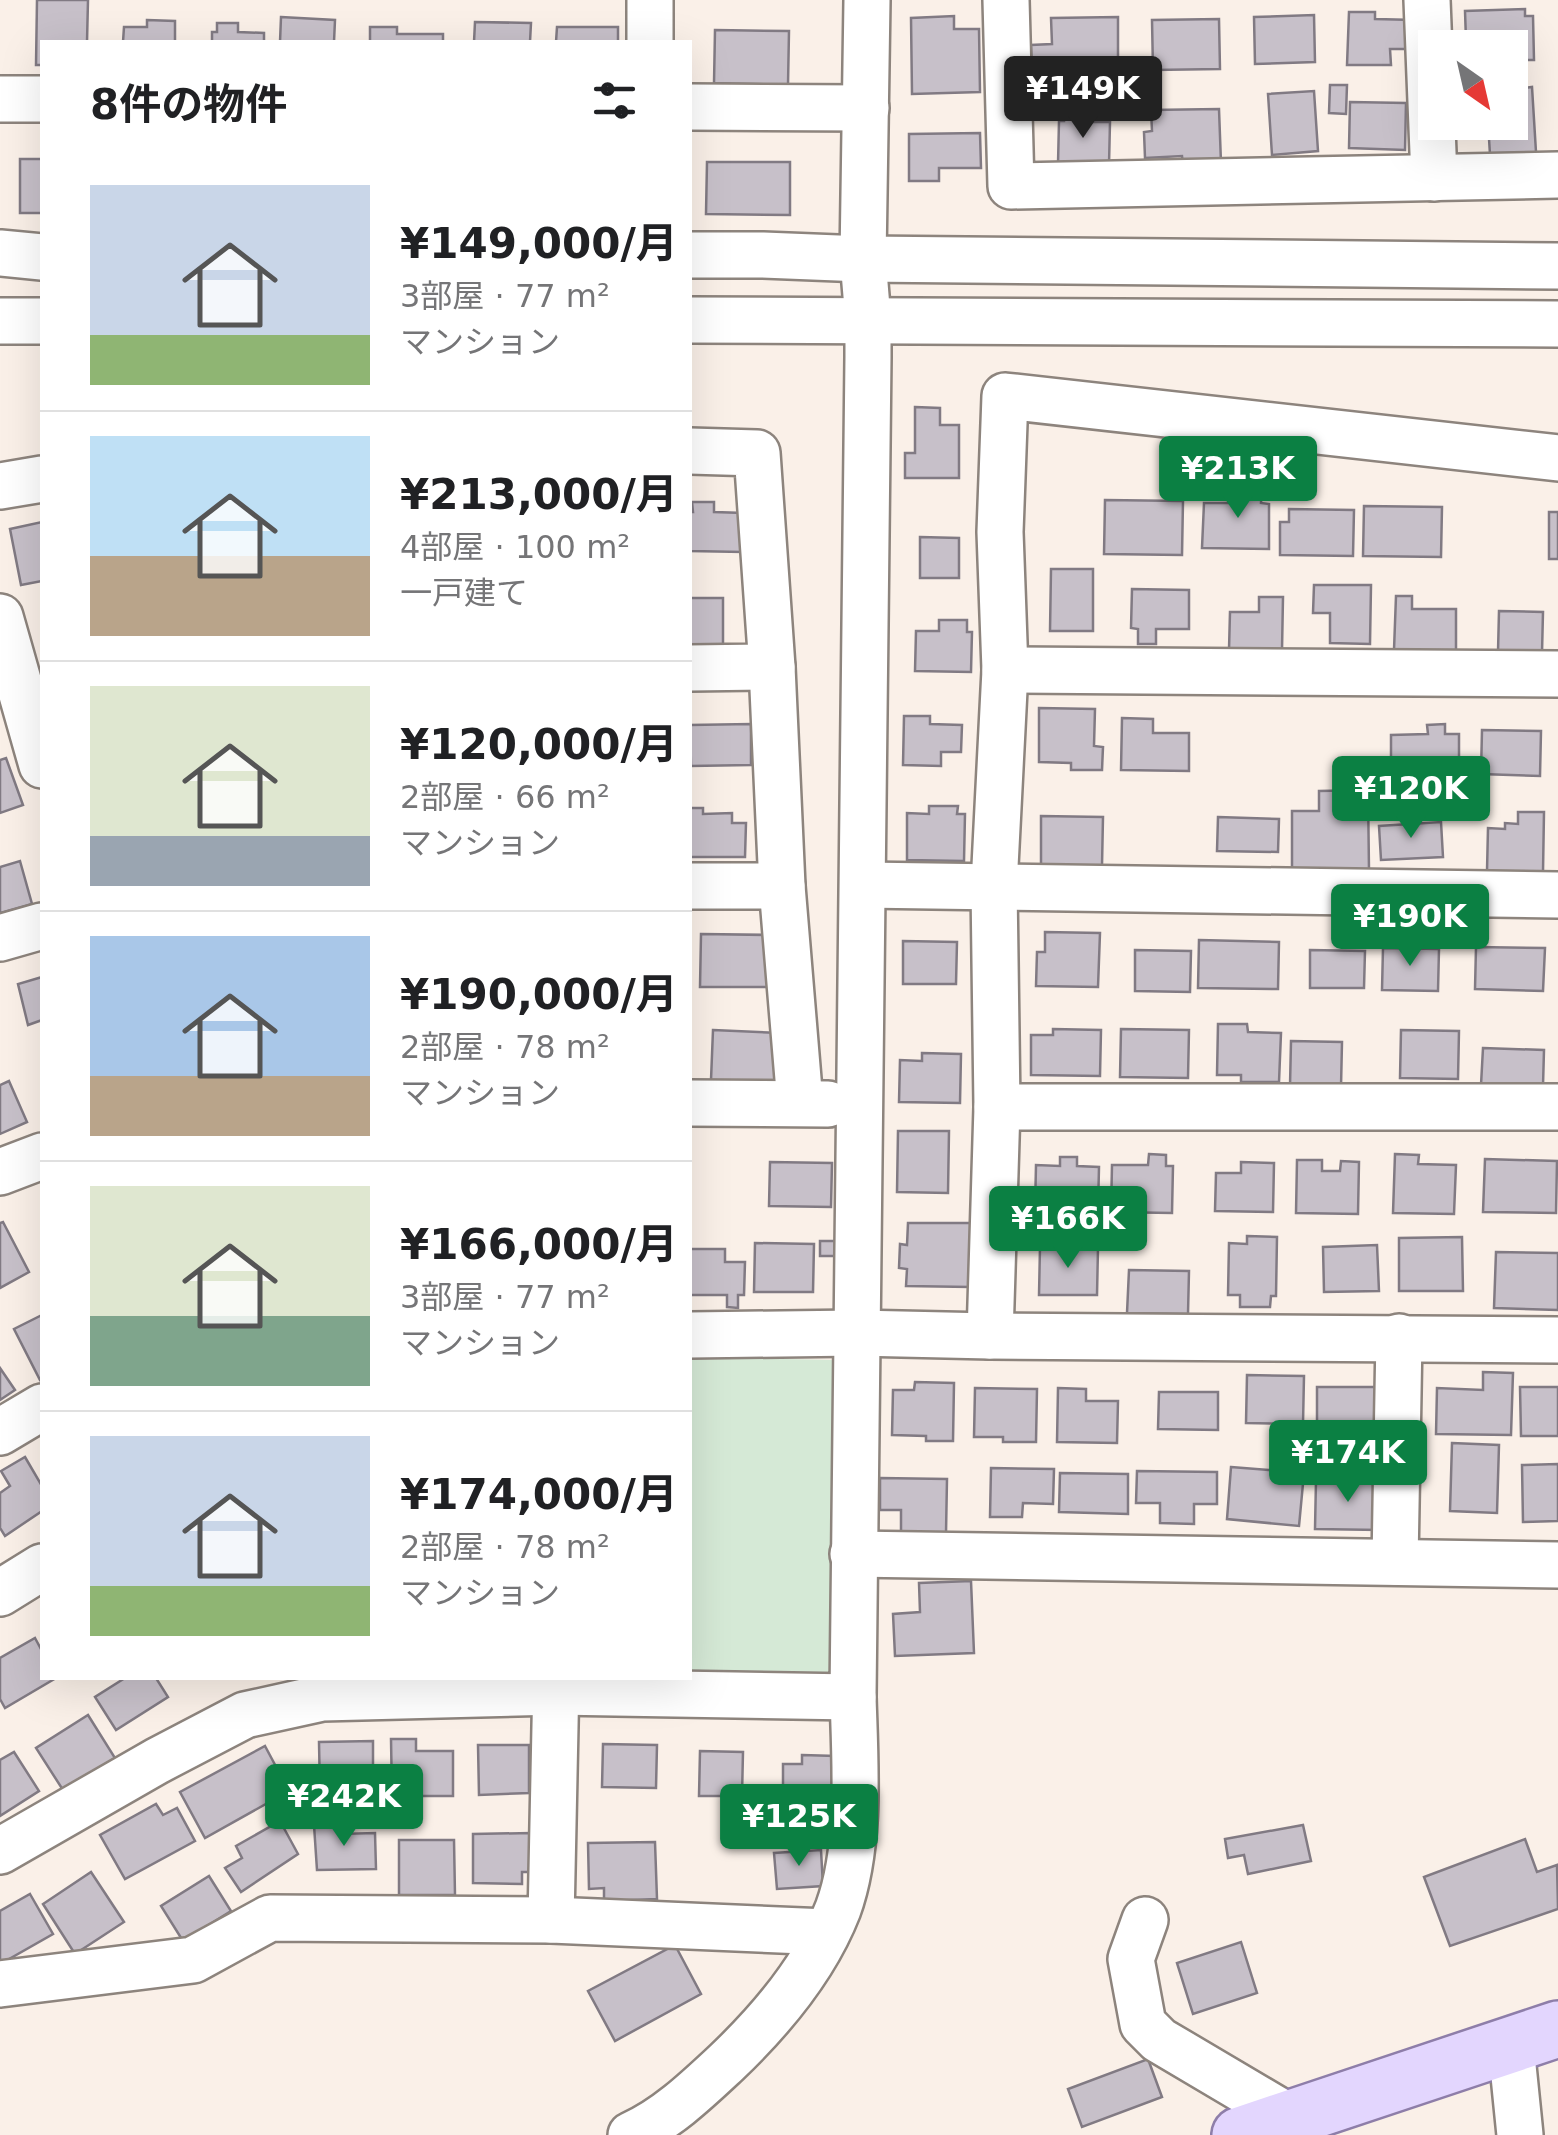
<!DOCTYPE html>
<html lang="ja">
<meta charset="utf-8">
<style>
body{margin:0;font-family:"DejaVu Sans","Noto Sans JP",sans-serif;background:#f6f6f6;color:#202124;height:100vh;display:flex;flex-direction:column;font-size:38px;white-space:nowrap}
*{box-sizing:border-box;margin:0}
p{font-size:32px;color:#757577}
.icon{flex:none;width:55px;height:55px;fill:none;stroke:currentColor;stroke-width:2;stroke-linecap:round;stroke-linejoin:round}
.map{position:relative;flex:1;overflow:hidden}
.panel{position:absolute;left:40px;top:40px;width:652px;height:1640px;display:flex;flex-direction:column;background:#fff;border-radius:0px;box-shadow:0 10px 40px #0002}
.panel>*{flex:none}
.needle{width:65px;rotate:146deg}
.fabs{position:absolute;left:1418px;top:30px;display:grid;gap:20px}
.fabs a{display:grid;place-items:center;width:110px;height:110px;border-radius:0px;background:#fff;box-shadow:0 10px 40px #0002;font-size:50px}
.price{position:absolute;translate:-50% -85px;padding:0 22px;border-radius:10px;background:#0b8043;color:#fff;font-size:32px;line-height:65px;filter:drop-shadow(0 2px 5px #0008)}
.price::after{content:'';position:absolute;left:50%;top:60px;width:30px;height:22px;margin-left:-15px;background:inherit;clip-path:polygon(0 0,100% 0,50% 100%)}
.price.active{background:#222;color:#fff}
ul{padding:0;list-style:none}
li{display:flex;align-items:center;gap:30px;height:250px;padding:0 50px}
li+li{border-top:2px solid #e0e0e0}
li span{display:grid;place-items:center;flex:none;width:280px;height:200px;border-radius:0px;color:#555}
li>.icon{margin-inline-start:auto}
span .icon{width:120px;height:120px;fill:#fffc;stroke-width:1}
li b{font-size:42px}
h2{display:flex;justify-content:space-between;align-items:center;height:120px;padding:0 50px;font-size:42px}
.map>svg:first-child{display:block}
.green{fill:#d5e9d6}
.building{fill:#c7c0c9;stroke:#817a83;stroke-width:2.5}
.lines{fill:none;stroke-linecap:round;stroke-linejoin:round}
.minor-casing{stroke:#8d847d;stroke-width:50}
.major-casing{stroke:#8e7ea9;stroke-width:60}
.minor{stroke:#fff;stroke-width:45}
.major{stroke:#e3d6fe;stroke-width:55}
</style>
<div class="map">
<svg width="1558" height="2135" viewBox="0 0 1558 2135">
<rect width="100%" height="100%" fill="#faf0e8"/>
<polygon class="green" points="690,1357 836,1360 833,1679 690,1678"/>
<g class="building">
<polygon points="37,0 88,0 87,42 42,42 42,65 36,65"/>
<polygon points="1525,9 1525,16 1533,16 1534,60 1510,60 1510,48 1461,48 1461,40 1466,40 1465,11"/>
<polygon points="1349,12 1375,12 1375,19 1415,20 1414,49 1390,49 1391,65 1347,65"/>
<polygon points="1314,15 1315,62 1255,64 1254,17"/>
<polygon points="954,16 954,29 979,29 980,92 912,94 911,18"/>
<polygon points="281,17 335,20 334,42 280,42"/>
<polygon points="1118,17 1118,72 1032,73 1031,45 1052,44 1051,18"/>
<polygon points="1219,19 1220,69 1153,70 1152,20"/>
<polygon points="147,20 175,21 175,42 123,42 124,27 147,27"/>
<polygon points="475,22 531,23 530,42 474,42"/>
<polygon points="217,23 238,23 238,32 264,33 264,42 212,42 212,32 217,32"/>
<polygon points="370,27 397,27 397,34 443,34 443,42 370,42"/>
<polygon points="557,27 618,27 618,42 556,42"/>
<polygon points="715,30 789,31 788,85 714,83"/>
<polygon points="1144,81 1146,96 1133,98 1132,82"/>
<polygon points="1330,85 1347,85 1346,114 1329,113"/>
<polygon points="1524,85 1524,88 1532,87 1536,152 1490,155 1488,122 1510,122 1510,86"/>
<polygon points="1314,91 1318,151 1272,155 1268,94"/>
<polygon points="1350,102 1406,103 1405,150 1349,148"/>
<polygon points="1219,109 1221,163 1183,165 1182,156 1145,158 1144,132 1152,131 1151,110"/>
<polygon points="1064,111 1081,111 1081,122 1110,122 1109,165 1058,164 1059,121 1064,121"/>
<polygon points="980,133 981,168 939,168 939,181 909,181 909,134"/>
<rect x="20" y="159" width="22" height="54"/>
<polygon points="707,162 790,162 790,215 706,214"/>
<polygon points="915,407 940,408 940,425 959,425 959,478 905,478 905,453 915,453"/>
<polygon points="1230,486 1262,486 1261,503 1269,504 1269,549 1202,548 1204,503 1230,503"/>
<polygon points="1105,500 1183,501 1182,555 1104,554"/>
<polygon points="692,502 714,502 714,512 744,513 743,552 690,551 690,512 693,512"/>
<polygon points="1364,506 1442,507 1441,557 1363,556"/>
<polygon points="1289,509 1354,510 1353,556 1280,555 1280,522 1289,522"/>
<rect x="1549" y="512" width="9" height="47"/>
<polygon points="42,522 42,581 21,585 10,529"/>
<polygon points="920,537 959,538 959,578 920,578"/>
<polygon points="1051,569 1093,569 1093,631 1050,631"/>
<polygon points="1314,585 1371,585 1370,644 1330,643 1330,613 1313,613"/>
<polygon points="1132,589 1189,590 1189,629 1156,629 1156,644 1138,644 1138,629 1131,628"/>
<polygon points="1396,596 1412,596 1412,609 1456,609 1456,651 1394,650"/>
<polygon points="1259,597 1283,597 1282,650 1229,650 1230,612 1259,612"/>
<rect x="690" y="598" width="33" height="48"/>
<polygon points="1499,611 1543,612 1542,653 1498,652"/>
<polygon points="939,620 967,620 967,632 972,632 971,672 915,671 916,631 939,631"/>
<polygon points="1039,708 1095,709 1094,746 1103,747 1102,770 1071,770 1071,763 1039,762"/>
<polygon points="904,716 930,716 930,724 962,725 961,752 941,752 941,766 903,765"/>
<polygon points="1122,718 1153,719 1153,733 1189,733 1189,771 1121,770"/>
<polygon points="751,724 751,765 691,766 690,725"/>
<polygon points="1445,724 1445,734 1459,734 1459,776 1391,777 1391,735 1428,734 1427,725"/>
<polygon points="1482,730 1541,731 1540,776 1481,774"/>
<polygon points="6,758 23,805 0,813 0,760"/>
<polygon points="1368,790 1369,871 1292,872 1292,811 1319,811 1319,791"/>
<polygon points="929,806 958,806 957,814 965,814 964,861 907,860 907,813 929,814"/>
<polygon points="690,808 703,808 703,814 732,813 732,823 746,823 745,857 690,857"/>
<polygon points="1518,812 1544,812 1543,872 1487,871 1488,828 1505,829 1505,823 1518,824"/>
<polygon points="1041,816 1103,817 1102,866 1041,865"/>
<polygon points="1218,817 1279,819 1278,852 1217,851"/>
<polygon points="1441,822 1443,857 1381,860 1379,826"/>
<polygon points="20,861 32,904 0,913 0,867"/>
<polygon points="1045,932 1100,933 1098,987 1036,986 1037,952 1045,952"/>
<polygon points="701,934 773,935 772,987 700,987"/>
<polygon points="1199,940 1279,942 1278,989 1198,988"/>
<polygon points="903,941 957,942 956,984 903,984"/>
<polygon points="1476,947 1545,948 1543,991 1475,989"/>
<polygon points="1383,948 1439,949 1438,991 1382,990"/>
<polygon points="1135,950 1191,951 1190,992 1135,991"/>
<polygon points="1310,950 1365,951 1364,988 1310,988"/>
<polygon points="42,977 42,1020 28,1025 18,984"/>
<polygon points="1218,1024 1247,1024 1248,1032 1281,1033 1279,1082 1241,1082 1241,1075 1217,1075"/>
<polygon points="1053,1029 1101,1030 1100,1076 1031,1075 1031,1035 1053,1035"/>
<polygon points="1121,1029 1189,1030 1188,1078 1120,1077"/>
<polygon points="713,1030 780,1033 777,1082 711,1080"/>
<polygon points="1401,1030 1459,1031 1458,1079 1400,1078"/>
<polygon points="1291,1041 1342,1042 1341,1087 1290,1086"/>
<polygon points="1483,1048 1544,1050 1543,1086 1481,1085"/>
<polygon points="922,1053 961,1054 960,1103 899,1102 900,1060 922,1061"/>
<polygon points="9,1081 27,1122 0,1134 0,1085"/>
<polygon points="898,1131 949,1131 948,1193 897,1192"/>
<polygon points="1149,1154 1166,1155 1166,1166 1173,1166 1172,1213 1111,1212 1112,1165 1148,1165"/>
<polygon points="1395,1154 1419,1155 1418,1164 1456,1165 1454,1214 1393,1213"/>
<polygon points="1060,1157 1077,1157 1077,1166 1099,1167 1098,1210 1035,1210 1036,1165 1060,1166"/>
<polygon points="1485,1159 1557,1161 1556,1213 1483,1212"/>
<polygon points="1297,1160 1322,1160 1322,1171 1340,1171 1341,1161 1359,1162 1358,1214 1296,1213"/>
<polygon points="770,1162 832,1163 831,1207 769,1206"/>
<polygon points="1241,1162 1274,1163 1273,1212 1215,1211 1216,1173 1241,1173"/>
<polygon points="3,1222 29,1272 0,1288 0,1223"/>
<polygon points="908,1223 971,1223 970,1287 906,1286 907,1269 899,1268 900,1244 907,1245"/>
<polygon points="1247,1236 1277,1237 1276,1296 1271,1296 1270,1307 1240,1307 1240,1295 1228,1295 1229,1243 1247,1244"/>
<polygon points="1462,1237 1463,1291 1399,1291 1399,1238"/>
<rect x="820" y="1241" width="15" height="15"/>
<polygon points="755,1243 814,1244 813,1292 754,1292"/>
<polygon points="1377,1245 1379,1291 1324,1292 1323,1247"/>
<polygon points="1040,1247 1098,1248 1097,1295 1039,1295"/>
<polygon points="690,1249 725,1249 725,1262 745,1262 744,1295 738,1295 738,1308 727,1307 727,1295 690,1295"/>
<polygon points="1496,1252 1558,1253 1558,1310 1494,1308"/>
<polygon points="1129,1270 1189,1271 1188,1314 1127,1313"/>
<polygon points="42,1315 42,1379 40,1380 14,1329"/>
<polygon points="0,1368 15,1390 0,1400"/>
<polygon points="1483,1372 1513,1373 1511,1435 1436,1434 1437,1388 1483,1390"/>
<polygon points="1247,1375 1304,1376 1303,1424 1246,1423"/>
<polygon points="915,1382 954,1383 953,1441 926,1441 926,1436 892,1435 893,1390 914,1390"/>
<polygon points="1317,1387 1383,1387 1383,1429 1317,1430"/>
<polygon points="1520,1387 1558,1387 1558,1436 1521,1436"/>
<polygon points="975,1388 1037,1389 1036,1442 1003,1442 1003,1437 974,1437"/>
<polygon points="1058,1388 1086,1389 1086,1401 1118,1401 1117,1443 1057,1442"/>
<polygon points="1159,1392 1218,1392 1218,1430 1158,1429"/>
<polygon points="1452,1443 1499,1445 1497,1513 1450,1511"/>
<polygon points="25,1457 42,1486 42,1511 5,1536 0,1528 0,1493 10,1486 1,1471"/>
<polygon points="1558,1464 1558,1521 1523,1522 1522,1465"/>
<polygon points="1231,1467 1304,1473 1299,1526 1227,1519"/>
<polygon points="991,1468 1054,1469 1053,1504 1023,1503 1022,1517 990,1517"/>
<polygon points="1137,1471 1217,1472 1217,1504 1194,1504 1194,1524 1160,1523 1160,1503 1136,1503"/>
<polygon points="1060,1473 1128,1474 1128,1514 1059,1512"/>
<polygon points="880,1478 947,1479 946,1533 901,1532 901,1510 880,1510"/>
<polygon points="1316,1480 1381,1482 1380,1530 1315,1529"/>
<polygon points="971,1581 974,1653 895,1656 893,1614 920,1612 919,1583"/>
<polygon points="35,1638 42,1651 42,1678 56,1678 5,1708 0,1699 0,1658"/>
<polygon points="125,1678 156,1678 168,1697 116,1730 95,1697"/>
<polygon points="88,1715 115,1758 63,1790 36,1748"/>
<polygon points="391,1739 416,1739 416,1751 453,1751 453,1796 392,1796"/>
<polygon points="373,1741 373,1791 320,1792 319,1742"/>
<polygon points="603,1744 657,1745 656,1788 602,1787"/>
<polygon points="478,1745 529,1745 529,1793 479,1795"/>
<polygon points="265,1746 289,1791 205,1838 180,1792"/>
<polygon points="700,1751 743,1752 742,1796 699,1796"/>
<polygon points="14,1752 39,1791 0,1816 0,1760"/>
<polygon points="802,1755 836,1756 836,1799 783,1799 783,1764 802,1764"/>
<polygon points="156,1804 163,1815 177,1808 195,1841 125,1879 100,1835"/>
<polygon points="280,1821 298,1854 241,1892 225,1868 242,1858 236,1846"/>
<polygon points="340,1824 340,1834 375,1833 376,1869 317,1870 314,1825"/>
<polygon points="1303,1825 1311,1861 1248,1874 1244,1855 1228,1858 1225,1839"/>
<polygon points="531,1833 531,1872 522,1872 522,1884 473,1883 473,1834"/>
<polygon points="1525,1839 1537,1872 1557,1865 1558,1909 1450,1946 1424,1877"/>
<polygon points="399,1840 454,1840 455,1895 399,1895"/>
<polygon points="655,1842 657,1899 604,1901 604,1888 589,1889 588,1843"/>
<polygon points="821,1850 823,1886 777,1889 774,1853"/>
<polygon points="91,1872 124,1922 75,1954 43,1904"/>
<polygon points="209,1876 231,1911 183,1941 161,1906"/>
<polygon points="30,1894 53,1934 2,1963 0,1959 0,1911"/>
<polygon points="1241,1942 1257,1993 1193,2014 1177,1963"/>
<polygon points="675,1945 701,1994 615,2041 588,1991"/>
<polygon points="1148,2059 1162,2097 1082,2127 1068,2089"/>
</g>
<g class="lines">
<g class="minor-casing">
<g id="minor">
<polyline points="650,0 650,42"/>
<polyline points="1006,0 1011,186 1558,175"/>
<polyline points="1427,0 1434,178"/>
<polyline points="0,99 42,99"/>
<polyline points="690,107 866,108"/>
<polyline points="0,253 42,257"/>
<polyline points="690,255 763,255 863,259 1558,266"/>
<polyline points="690,320 1558,324"/>
<polyline points="0,321 42,321"/>
<polyline points="690,451 757,453 772,667 690,668"/>
<polyline points="0,486 42,479"/>
<polyline points="0,617 42,765"/>
<polyline points="1005,670 1558,674"/>
<polyline points="863,885 1558,895"/>
<polyline points="690,886 782,886 772,667"/>
<polyline points="782,886 800,1103"/>
<polyline points="0,938 42,926"/>
<polyline points="690,1103 828,1104"/>
<polyline points="997,1107 1558,1107"/>
<polyline points="0,1172 42,1156"/>
<polyline points="690,1335 857,1333 990,1336 1558,1340"/>
<polyline points="990,1336 997,1107 994,886 1005,670 1000,532 1005,396 1558,458"/>
<polyline points="0,1432 42,1407"/>
<polyline points="853,1554 1558,1565"/>
<polyline points="1395,1562 1399,1337"/>
<polyline points="0,1593 42,1567"/>
<polyline points="0,1851 157,1761 245,1715 322,1698 556,1692 853,1697 868,357 868,320 863,259 867,0"/>
<polyline points="551,1920 827,1932"/>
<polyline points="1145,1920 1131,1959 1143,2024 1159,2040 1291,2118"/>
<polyline points="0,1984 193,1960 270,1918 551,1920 556,1678"/>
<polyline points="1511,2046 1520,2135"/>
<path d="M631 2135C667 2119 698 2089 727 2062 772 2019 815 1968 838 1909 861 1846 855 1763 853 1697"/>
</g>
</g>
<g class="major-casing">
<polyline id="major" points="1240,2135 1558,2029"/>
</g>
<use href="#minor" class="minor"/>
<use href="#major" class="major"/>
</g>
</svg>
<div class="fabs">
<a><svg class="needle" viewBox="-14 -14 28 28"><path d="M0-13l5 13h-10z" fill="#e53935"/><path d="M0 13l5-13h-10z" fill="#757577"/></svg></a>
</div>
<b class="price active" style="left:1083px;top:141px">¥149K</b>
<b class="price" style="left:1238px;top:521px">¥213K</b>
<b class="price" style="left:1411px;top:841px">¥120K</b>
<b class="price" style="left:1410px;top:969px">¥190K</b>
<b class="price" style="left:1068px;top:1271px">¥166K</b>
<b class="price" style="left:1348px;top:1505px">¥174K</b>
<b class="price" style="left:344px;top:1849px">¥242K</b>
<b class="price" style="left:799px;top:1869px">¥125K</b>
<section class="panel">
<h2>8件の物件<svg class="icon" aria-label="filters" viewBox="0 0 24 24"><path d="M4 7h16M4 17h16"/><circle cx="9" cy="7" r="2"/><circle cx="15" cy="17" r="2"/></svg></h2>
<ul>
<li><span style="background:linear-gradient(#c9d6e8 75%,#8fb573 0)"><svg class="icon" aria-label="home" viewBox="0 0 24 24"><path d="M3 11l9-7 9 7M6 9v11h12V9"/></svg></span><div><b>¥149,000/月</b><p>3部屋 · 77 m²</p><p>マンション</p></div></li>
<li><span style="background:linear-gradient(#bfe0f5 60%,#b9a48a 0)"><svg class="icon" aria-label="home" viewBox="0 0 24 24"><path d="M3 11l9-7 9 7M6 9v11h12V9"/></svg></span><div><b>¥213,000/月</b><p>4部屋 · 100 m²</p><p>一戸建て</p></div></li>
<li><span style="background:linear-gradient(#dfe7d0 75%,#9aa5b1 0)"><svg class="icon" aria-label="home" viewBox="0 0 24 24"><path d="M3 11l9-7 9 7M6 9v11h12V9"/></svg></span><div><b>¥120,000/月</b><p>2部屋 · 66 m²</p><p>マンション</p></div></li>
<li><span style="background:linear-gradient(#a9c7e8 70%,#b9a48a 0)"><svg class="icon" aria-label="home" viewBox="0 0 24 24"><path d="M3 11l9-7 9 7M6 9v11h12V9"/></svg></span><div><b>¥190,000/月</b><p>2部屋 · 78 m²</p><p>マンション</p></div></li>
<li><span style="background:linear-gradient(#dfe7d0 65%,#7fa58c 0)"><svg class="icon" aria-label="home" viewBox="0 0 24 24"><path d="M3 11l9-7 9 7M6 9v11h12V9"/></svg></span><div><b>¥166,000/月</b><p>3部屋 · 77 m²</p><p>マンション</p></div></li>
<li><span style="background:linear-gradient(#c9d6e8 75%,#8fb573 0)"><svg class="icon" aria-label="home" viewBox="0 0 24 24"><path d="M3 11l9-7 9 7M6 9v11h12V9"/></svg></span><div><b>¥174,000/月</b><p>2部屋 · 78 m²</p><p>マンション</p></div></li>
</ul>
</section>
</div>
